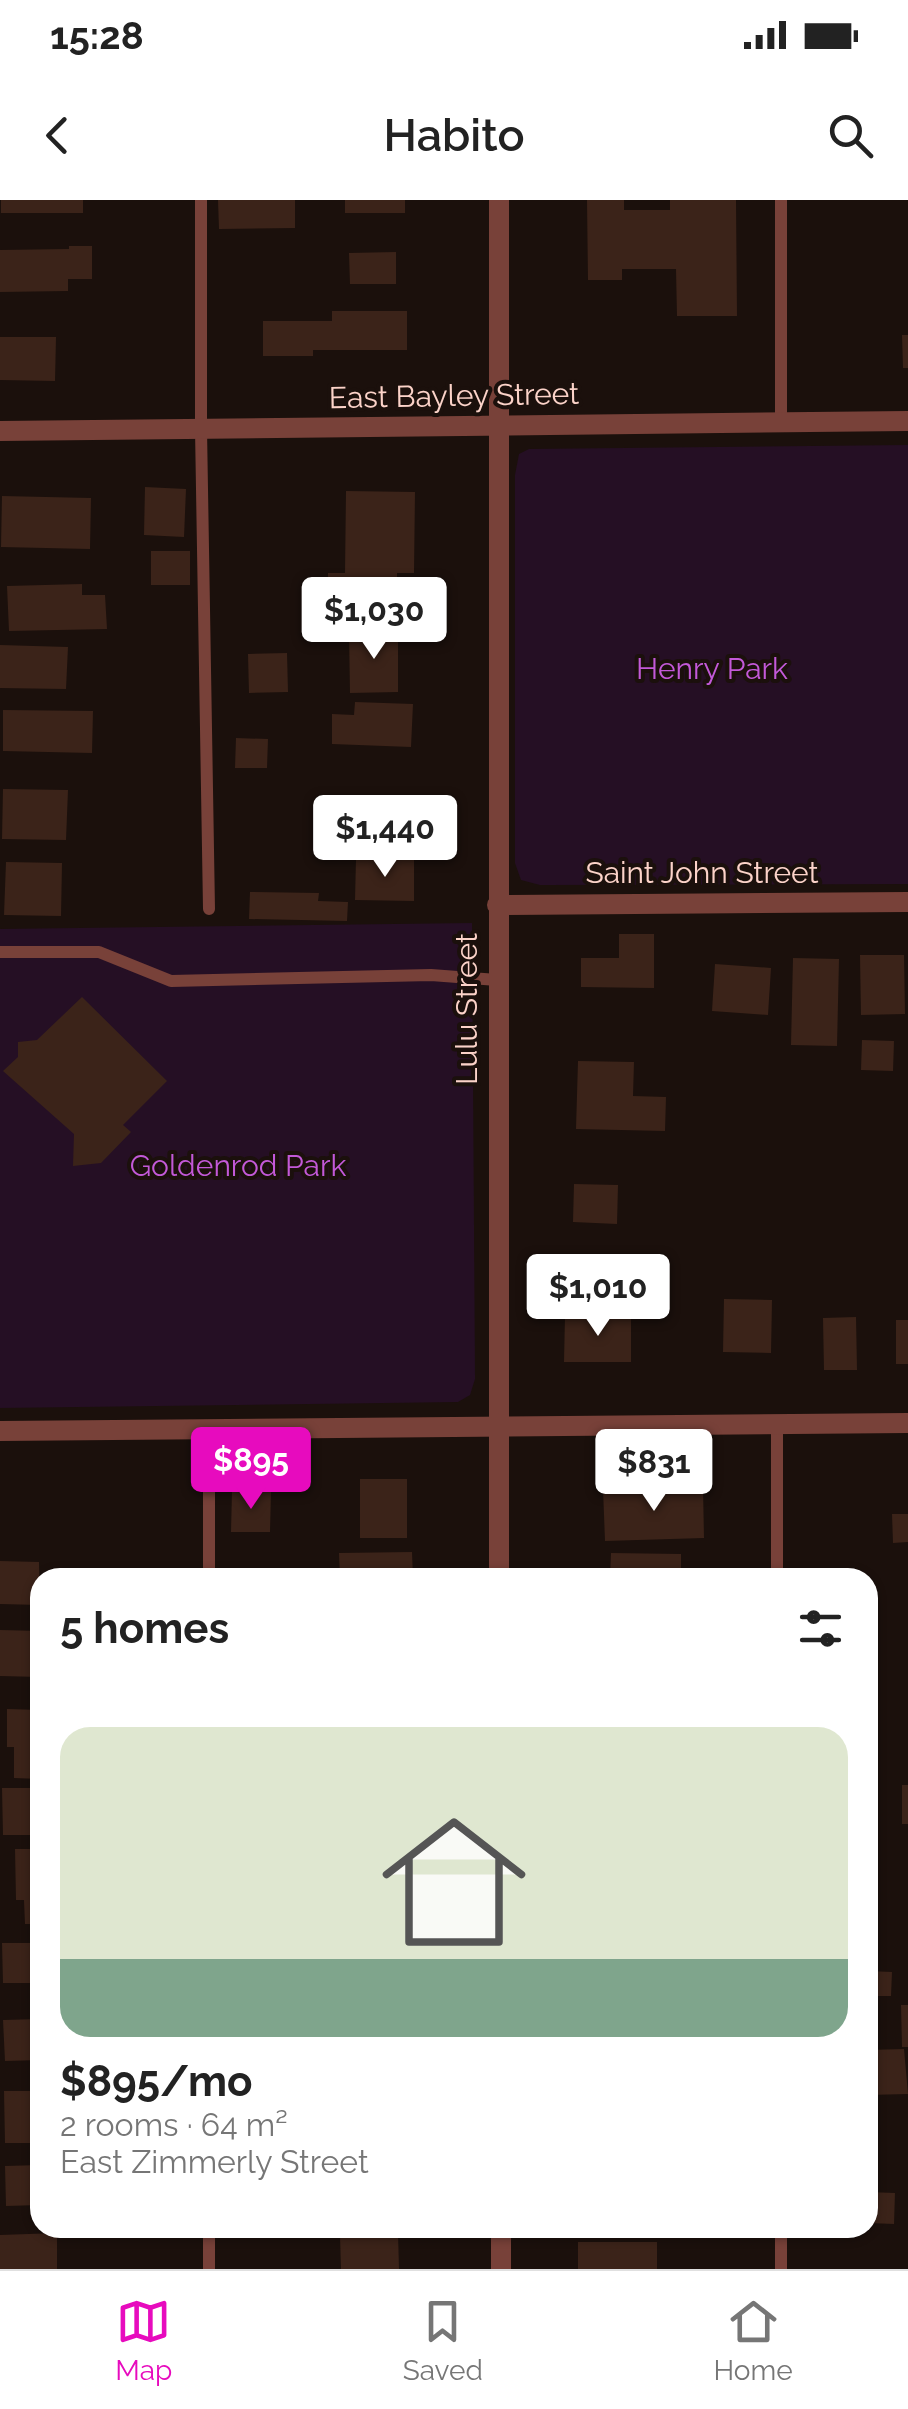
<!DOCTYPE html>
<meta charset="utf-8">
<style>
body{margin:0;font-family:Raleway,sans-serif;background:#f6f6f6;color:#222;height:100vh;display:flex;flex-direction:column;font-size:38px;white-space:nowrap}
*{box-sizing:border-box;margin:0}
p{font-size:32px;color:#767676}
.icon{flex:none;width:55px;height:55px;fill:none;stroke:currentColor;stroke-width:2;stroke-linecap:round;stroke-linejoin:round}
.map{position:relative;flex:1;overflow:hidden}
.sheet{position:absolute;left:30px;top:1368px;width:848px;height:670px;display:flex;flex-direction:column;background:#fff;border-radius:30px;box-shadow:0 2px 8px #0004}
.sheet>*{flex:none}
.price{position:absolute;translate:-50% -85px;padding:0 22px;border-radius:10px;background:#fff;color:#222;font-size:32px;line-height:65px;filter:drop-shadow(0 2px 5px #0008)}
.price::after{content:'';position:absolute;left:50%;top:60px;width:30px;height:22px;margin-left:-15px;background:inherit;clip-path:polygon(0 0,100% 0,50% 100%)}
.price.current{background:#e70bbe;color:#fff}
ul{padding:0;list-style:none}
li{display:grid;align-content:center;gap:20px;height:530px;padding:0 30px}
li span{display:grid;place-items:center;height:310px;border-radius:30px;color:#555}
li>.icon{margin-inline-start:auto}
span .icon{width:180px;height:180px;fill:#fffc;stroke-width:1}
li b{font-size:42px}
h2{display:flex;justify-content:space-between;align-items:center;height:120px;padding:0 30px;font-size:42px}
.status{display:flex;justify-content:space-between;align-items:center;height:70px;padding:0 50px;background:#fff;direction:ltr}
.status svg{height:28px;fill:currentColor}
header{display:flex;justify-content:space-between;align-items:center;height:130px;padding:0 30px;background:#fff;font-size:45px;font-weight:600}
.dock{display:flex;justify-content:space-around;align-items:center;height:140px;border-top:2px solid #e0e0e0;background:#fff;font-size:28px;color:#767676}
.dock a{display:grid;justify-items:center;gap:5px}
.dock .current{color:#e70bbe}
.map>svg:first-child{display:block}
.green{fill:#250f24}
.building{fill:#3b2319}
.lines{fill:none;stroke-linecap:round;stroke-linejoin:round}
.service{stroke:#784139;stroke-width:12}
.minor{stroke:#784139;stroke-width:20}
.labels{text-anchor:middle;stroke-width:8;stroke-linejoin:round;paint-order:stroke}
.street-label{font-size:30px;fill:#fcd3c9;stroke:#1b100c}
.park-label{font-size:30px;fill:#c359d8;stroke:#1b100c}
</style>
<div class="status"><b>15:28</b><svg viewBox="0 0 49 12"><path d="M0 12V9h3v3zM5 12V6h3v6zM10 12V3h3v9zM15 12V0h3v12zM26 1h20v11H26zM47 4h2v5h-2z"/></svg></div>
<header><svg class="icon" aria-label="back" viewBox="0 0 24 24"><path d="M15 5l-7 7 7 7"/></svg>Habito<svg class="icon" aria-label="search" viewBox="0 0 24 24"><circle cx="10" cy="10" r="6"/><path d="M15 15l6 6"/></svg></header>
<div class="map">
<svg width="908" height="2069" viewBox="0 0 908 2069">
<rect width="100%" height="100%" fill="#1b100c"/>
<g class="green">
<polygon points="908,245 908,684 540,685 521,680 515,663 515,275 519,254 529,249"/>
<polygon points="472,723 475,1179 470,1195 458,1202 0,1208 0,729"/>
</g>
<g class="building">
<rect x="1" y="0" width="82" height="13"/>
<polygon points="218,0 295,0 295,28 219,29"/>
<rect x="345" y="0" width="60" height="13"/>
<polygon points="587,0 624,0 624,10 670,10 670,0 736,0 737,116 677,116 676,69 622,69 622,80 588,80"/>
<polygon points="69,46 92,46 92,79 68,79 68,91 0,92 0,50 69,49"/>
<polygon points="396,52 396,84 350,84 349,53"/>
<polygon points="332,111 407,111 407,150 313,150 313,156 263,156 263,121 332,121"/>
<polygon points="902,135 908,135 908,168 903,168"/>
<polygon points="0,137 56,137 55,181 0,180"/>
<polygon points="145,287 186,289 184,337 144,335"/>
<polygon points="346,291 415,292 414,373 397,373 397,417 327,417 328,373 345,373"/>
<polygon points="2,296 91,298 90,349 1,347"/>
<rect x="151" y="351" width="39" height="34"/>
<polygon points="82,384 82,395 105,395 107,429 9,431 7,386"/>
<polygon points="349,431 398,431 398,492 350,493"/>
<polygon points="0,445 68,447 66,489 0,488"/>
<polygon points="287,453 288,492 249,493 248,454"/>
<polygon points="355,502 413,504 411,547 332,544 332,514 354,515"/>
<polygon points="3,510 93,511 92,553 3,551"/>
<polygon points="236,538 268,539 267,568 235,568"/>
<polygon points="3,589 68,590 66,640 2,639"/>
<polygon points="356,659 414,660 414,701 355,700"/>
<polygon points="6,662 62,663 61,716 4,715"/>
<polygon points="250,692 319,693 318,701 348,702 347,721 249,719"/>
<polygon points="619,734 654,734 654,788 581,787 581,758 619,758"/>
<polygon points="860,755 904,755 905,814 861,815"/>
<polygon points="793,758 839,759 837,846 791,845"/>
<polygon points="715,764 771,768 768,815 712,811"/>
<polygon points="82,797 167,881 123,925 131,932 101,963 73,966 74,934 3,871 18,857 18,842 37,840"/>
<polygon points="862,840 894,841 893,871 861,870"/>
<polygon points="578,861 634,862 633,896 666,897 665,931 576,929"/>
<polygon points="574,984 618,985 617,1024 573,1022"/>
<polygon points="599,1061 626,1062 625,1098 598,1097"/>
<polygon points="724,1099 772,1100 771,1153 723,1152"/>
<polygon points="565,1116 631,1116 631,1162 564,1162"/>
<polygon points="856,1117 857,1170 824,1170 823,1118"/>
<rect x="896" y="1120" width="12" height="44"/>
<rect x="360" y="1279" width="47" height="59"/>
<polygon points="703,1287 704,1338 605,1341 603,1289"/>
<polygon points="232,1291 271,1291 270,1332 231,1332"/>
<polygon points="892,1314 908,1314 908,1342 893,1343"/>
<polygon points="412,1352 413,1378 340,1378 339,1353"/>
<polygon points="611,1353 681,1354 681,1378 610,1378"/>
<polygon points="0,1361 39,1362 40,1405 0,1404"/>
<polygon points="0,1430 40,1431 40,1477 0,1476"/>
<polygon points="7,1509 40,1510 40,1579 14,1578 14,1547 7,1547"/>
<rect x="902" y="1585" width="6" height="39"/>
<polygon points="2,1588 40,1588 40,1635 3,1635"/>
<polygon points="15,1649 40,1649 40,1724 25,1724 24,1700 16,1700"/>
<polygon points="2,1743 40,1743 40,1783 3,1783"/>
<polygon points="868,1771 892,1772 891,1796 868,1796"/>
<polygon points="901,1805 908,1805 908,1847 902,1847"/>
<polygon points="40,1819 40,1860 5,1861 3,1820"/>
<polygon points="904,1849 908,1894 868,1895 868,1850"/>
<polygon points="4,1891 40,1891 40,1943 5,1943"/>
<polygon points="40,1965 40,2005 6,2006 5,1966"/>
<polygon points="868,1992 895,1993 894,2024 868,2023"/>
<polygon points="125,2028 186,2028 186,2031 126,2032"/>
<polygon points="57,2033 57,2069 0,2069 0,2035"/>
<polygon points="398,2033 399,2069 341,2069 340,2035"/>
<rect x="578" y="2042" width="79" height="27"/>
</g>
<g class="lines">
<g class="service">
<polyline points="201,0 201,229 209,709"/>
<polyline points="781,0 781,223"/>
<polyline points="0,752 99,752 171,781 431,775 497,780"/>
<polyline points="777,1224 777,1378"/>
<polyline points="209,1230 209,1378"/>
<polyline points="209,2028 209,2069"/>
<polyline points="781,2028 781,2069"/>
</g>
<g class="minor">
<polyline points="0,231 908,221"/>
<polyline points="497,705 908,702"/>
<polyline points="0,1231 908,1223"/>
<polyline points="499,1378 499,0"/>
<polyline points="501,2028 501,2069"/>
</g>
</g>
<g class="labels">
<g class="street-label">
<text transform="translate(454 196) rotate(-1)" y="10">East Bayley Street</text>
<text x="702" y="683">Saint John Street</text>
<text transform="translate(467 809) rotate(-90)" y="10">Lulu Street</text>
</g>
<g class="park-label">
<text x="712" y="479">Henry Park</text>
<text x="238" y="976">Goldenrod Park</text>
</g>
</g>
</svg>
<b class="price" style="left:374px;top:462px">$1,030</b>
<b class="price" style="left:385px;top:680px">$1,440</b>
<b class="price" style="left:598px;top:1139px">$1,010</b>
<b class="price current" style="left:251px;top:1312px">$895</b>
<b class="price" style="left:654px;top:1314px">$831</b>
<section class="sheet">
<h2>5 homes<svg class="icon" aria-label="filters" viewBox="0 0 24 24"><path d="M4 7h16M4 17h16"/><circle cx="9" cy="7" r="2"/><circle cx="15" cy="17" r="2"/></svg></h2>
<ul>
<li><span style="background:linear-gradient(#dfe7d0 75%,#7fa58c 0)"><svg class="icon" aria-label="home" viewBox="0 0 24 24"><path d="M3 11l9-7 9 7M6 9v11h12V9"/></svg></span><div><b>$895/mo</b><p>2 rooms · 64 m²</p><p>East Zimmerly Street</p></div></li>
</ul>
</section>
</div>
<nav class="dock">
<a class="current"><svg class="icon" aria-label="map" viewBox="0 0 24 24"><path d="M3 6l6-2 6 2 6-2v14l-6 2-6-2-6 2zM9 4v14M15 6v14"/></svg>Map</a>
<a><svg class="icon" aria-label="saved" viewBox="0 0 24 24"><path d="M7 4h10v16l-5-4-5 4z"/></svg>Saved</a>
<a><svg class="icon" aria-label="home" viewBox="0 0 24 24"><path d="M3 11l9-7 9 7M6 9v11h12V9"/></svg>Home</a>
</nav>
